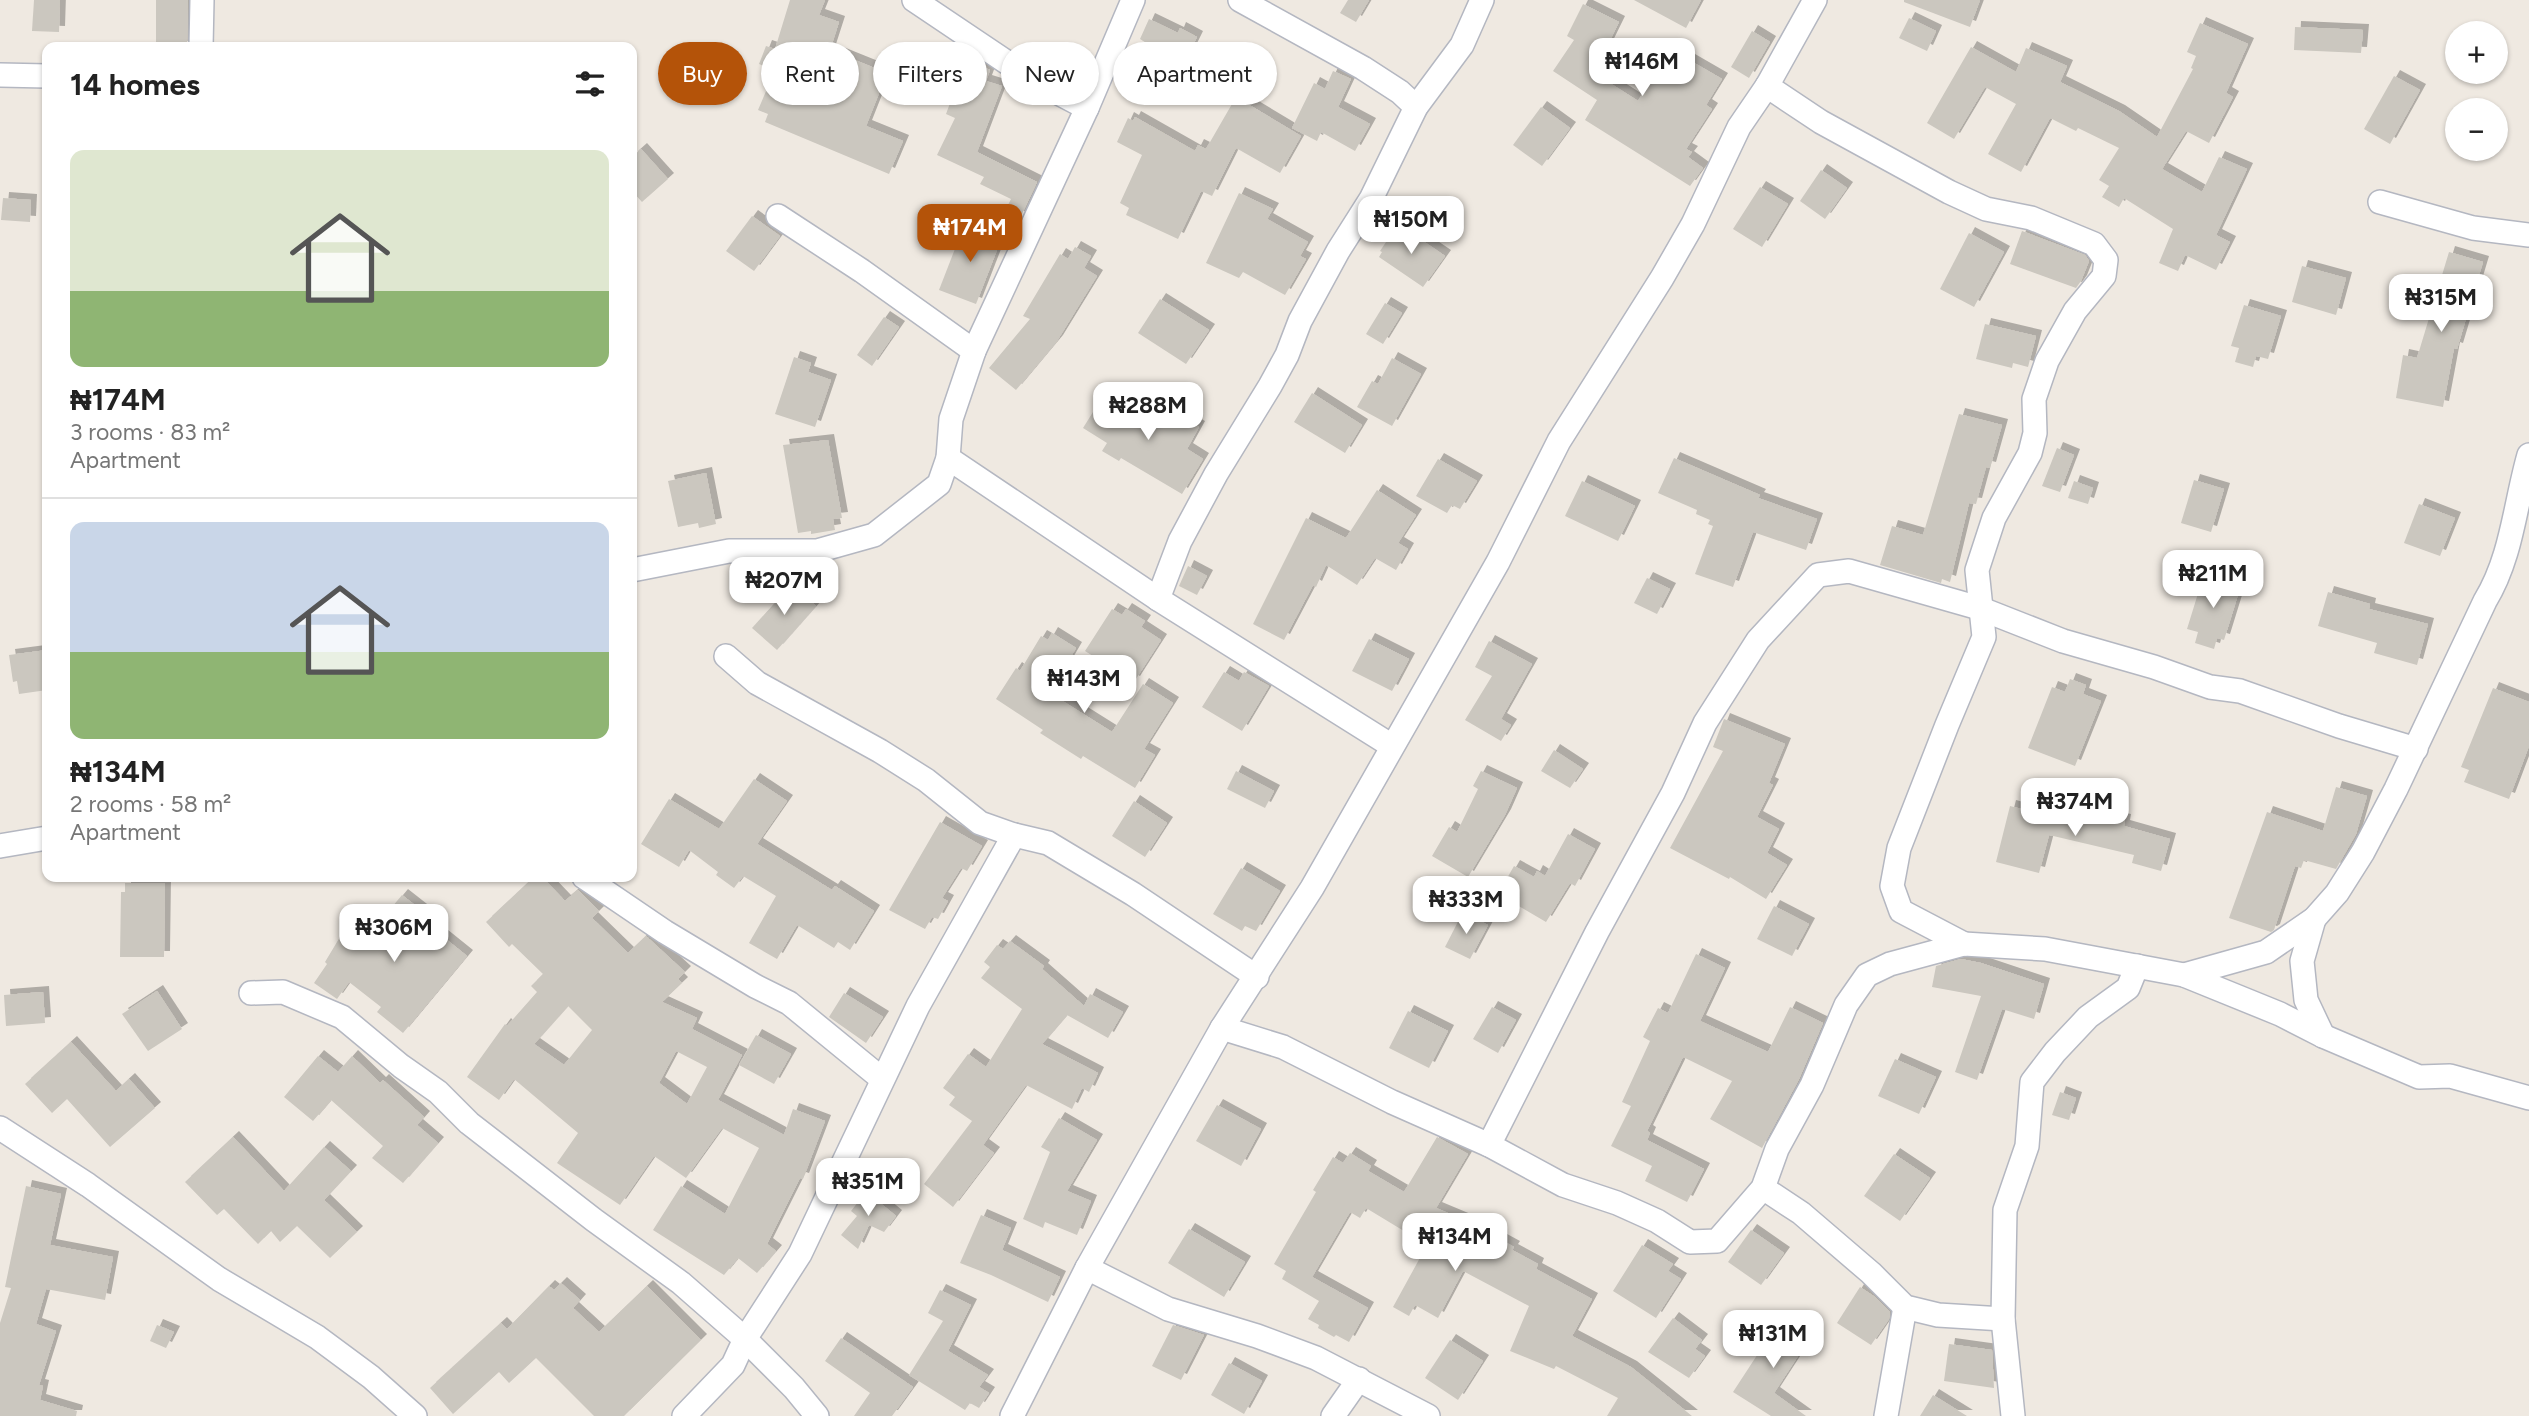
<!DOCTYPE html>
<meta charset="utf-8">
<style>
body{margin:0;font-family:Figtree,sans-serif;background:#f6f6f6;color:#222;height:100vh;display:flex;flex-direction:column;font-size:26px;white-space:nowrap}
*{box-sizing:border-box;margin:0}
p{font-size:23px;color:#767676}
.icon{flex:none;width:38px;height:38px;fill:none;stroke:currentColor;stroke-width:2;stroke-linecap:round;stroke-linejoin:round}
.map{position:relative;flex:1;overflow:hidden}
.side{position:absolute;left:42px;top:42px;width:595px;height:840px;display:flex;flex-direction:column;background:#fff;border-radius:14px;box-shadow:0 2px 5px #0004}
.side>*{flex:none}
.guide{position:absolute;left:658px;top:42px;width:665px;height:63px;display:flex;gap:14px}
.fabs{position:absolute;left:2445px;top:21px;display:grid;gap:14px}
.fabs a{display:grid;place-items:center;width:63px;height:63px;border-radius:50%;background:#fff;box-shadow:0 2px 5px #0004;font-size:35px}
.price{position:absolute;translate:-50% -60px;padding:0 16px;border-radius:14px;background:#fff;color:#222;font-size:23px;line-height:46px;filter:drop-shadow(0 2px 4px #0008)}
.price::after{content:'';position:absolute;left:50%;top:42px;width:21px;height:16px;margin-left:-10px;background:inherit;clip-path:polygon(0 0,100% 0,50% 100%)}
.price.on{background:#b45309;color:#fff}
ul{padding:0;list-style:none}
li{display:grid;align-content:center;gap:14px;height:371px;padding:0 28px}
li+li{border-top:2px solid #e0e0e0}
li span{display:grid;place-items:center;height:217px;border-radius:14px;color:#555}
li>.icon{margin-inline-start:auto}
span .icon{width:126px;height:126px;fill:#fffc;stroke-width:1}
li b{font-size:30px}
h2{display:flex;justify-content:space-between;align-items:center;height:84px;padding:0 28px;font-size:30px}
.tag{padding:0 24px;border-radius:32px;background:#fff;box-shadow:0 2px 5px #0004;font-size:24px;line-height:63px}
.tag.on{background:#b45309;color:#fff}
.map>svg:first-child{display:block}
.building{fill:#cbc7bf;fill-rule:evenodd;filter:url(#shadow)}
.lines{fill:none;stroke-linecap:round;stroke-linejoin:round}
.minor-casing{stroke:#b4b7c1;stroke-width:26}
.minor{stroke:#fff;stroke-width:23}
</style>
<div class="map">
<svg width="2529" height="1416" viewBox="0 0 2529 1416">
<defs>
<filter id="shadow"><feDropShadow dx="6" dy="-6" stdDeviation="0" flood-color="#0004"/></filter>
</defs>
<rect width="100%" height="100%" fill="#efe9e1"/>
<g class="building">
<polygon points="34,0 60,0 59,32 32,31"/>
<polygon points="156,0 188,0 187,47 156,47"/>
<polygon points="790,0 825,0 819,15 839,22 830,50 887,73 866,126 903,141 889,174 765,122 768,114 758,110 775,70 759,64 766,46 775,49"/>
<polygon points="1348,0 1369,0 1356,22 1340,13"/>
<polygon points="1634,0 1701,0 1686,28"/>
<polygon points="1904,0 1980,0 1970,27 1904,2"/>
<polygon points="1583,4 1619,22 1594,73 1638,101 1670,49 1722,79 1706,105 1712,109 1686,149 1692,152 1688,157 1703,168 1690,186 1585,120 1597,100 1553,71 1574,40 1567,36"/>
<polygon points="1909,18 1936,31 1927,51 1899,38"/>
<polygon points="1149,19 1178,33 1180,28 1197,37 1168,96 1133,78 1140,63 1151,68 1159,51 1140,39"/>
<polygon points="2200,23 2248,44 2226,93 2233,97 2209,143 2186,131 2162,169 2202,192 2219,157 2247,169 2216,235 2230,242 2216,270 2185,255 2178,271 2159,263 2173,229 2124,198 2119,207 2102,197 2109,186 2099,180 2119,148 2078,128 2076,131 2050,118 2021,172 1988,154 2016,104 1985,87 1954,139 1927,123 1971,47 2016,72 2026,48 2067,66 2060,82 2119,111 2157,137 2193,69 2191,68 2196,56 2187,52"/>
<polygon points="2295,27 2363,30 2361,53 2294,50"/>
<polygon points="1752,31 1770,42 1749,78 1731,67"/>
<polygon points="966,60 990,70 986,81 1002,86 977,152 1037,182 1020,218 1005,211 1011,199 980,184 984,177 937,155 955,118 946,114"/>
<polygon points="1333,71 1351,79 1338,107 1370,124 1355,151 1321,132 1317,141 1292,128 1314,83 1325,89"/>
<polygon points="2394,76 2420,90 2390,144 2364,129"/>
<polygon points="1236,97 1301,136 1280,173 1236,148 1212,196 1201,191 1178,239 1126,215 1129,208 1120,203 1142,155 1117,142 1128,118 1133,121 1135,117 1195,151 1198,145 1206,149"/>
<polygon points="1541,107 1570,128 1542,166 1513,145"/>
<polygon points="641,149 668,179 642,202 632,191 632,157"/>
<polygon points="1821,170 1847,188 1825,219 1800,201"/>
<polygon points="1760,187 1788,204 1762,247 1733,229"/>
<polygon points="1239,193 1273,209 1267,219 1308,242 1300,256 1306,259 1285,295 1243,272 1239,278 1206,263"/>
<polygon points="3,198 31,200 30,222 1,220"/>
<polygon points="752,216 780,236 754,271 726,251"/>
<polygon points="965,223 1002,237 976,304 939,290"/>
<polygon points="1398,224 1445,256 1423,287 1379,257 1382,252 1380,251"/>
<polygon points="2022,231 2085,255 2089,261 2081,281 2076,288 2010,264"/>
<polygon points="1969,233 2004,252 1974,307 1940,289"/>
<polygon points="1075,247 1091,256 1084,268 1097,276 1057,341 1016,390 989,368 1030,319 1023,316 1060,254 1068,259"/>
<polygon points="2449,252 2483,262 2457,349 2454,348 2443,407 2396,398 2403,355 2417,358"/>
<polygon points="2302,266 2346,278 2336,315 2292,302"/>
<polygon points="1160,299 1209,330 1186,364 1138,333"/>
<polygon points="1385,303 1402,313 1383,344 1366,334"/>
<polygon points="2244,305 2281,316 2268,359 2256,356 2253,367 2235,362 2239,348 2231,346"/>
<polygon points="884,317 899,327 872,366 857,355"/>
<polygon points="1985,324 2036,336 2028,367 2013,363 2012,368 1976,359"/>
<polygon points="794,357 811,363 808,372 831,380 815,427 775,414"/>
<polygon points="1392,358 1421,374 1392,426 1357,407 1372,381 1378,384"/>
<polygon points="1312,393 1362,425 1345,453 1294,422"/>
<polygon points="1103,396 1150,425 1162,406 1199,427 1187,449 1203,459 1182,494 1121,458 1119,461 1102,451 1107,443 1083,428"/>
<polygon points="1959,414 2002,425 1990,468 1986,467 1976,504 1969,503 1950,582 1942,579 1941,583 1880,565 1892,526 1923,535"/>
<polygon points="828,440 842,518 833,519 835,530 811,534 811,531 798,533 783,445"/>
<polygon points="2057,448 2074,455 2060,492 2042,486"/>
<polygon points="1674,458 1760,495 1758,498 1817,519 1806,550 1753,532 1733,587 1695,574 1713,526 1708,524 1710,520 1696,514 1697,510 1658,493"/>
<polygon points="1438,459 1477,481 1460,509 1452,505 1447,513 1416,496"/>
<polygon points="706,473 716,524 699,528 698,523 678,527 668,481"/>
<polygon points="2194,480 2224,489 2211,532 2181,523"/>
<polygon points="1582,481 1635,506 1618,541 1565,516"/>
<polygon points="2074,481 2093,488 2088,504 2068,498"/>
<polygon points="1377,490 1416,515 1398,543 1408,549 1396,570 1375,558 1357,585 1326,565 1316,587 1313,585 1284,640 1253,624 1306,518 1346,538"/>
<polygon points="2419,504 2455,518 2440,556 2404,543"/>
<polygon points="1188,566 1207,576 1197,595 1179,586"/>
<polygon points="2204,574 2241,585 2224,640 2217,638 2214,649 2195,643 2198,632 2187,629"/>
<polygon points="1647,578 1670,589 1657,614 1634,603"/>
<polygon points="792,584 816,606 777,650 752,628"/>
<polygon points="2328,592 2370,604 2369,609 2428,624 2417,665 2374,653 2377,643 2318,626"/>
<polygon points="1112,609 1122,615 1126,609 1145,621 1141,627 1161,640 1134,682 1085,651"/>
<polygon points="1052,633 1076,648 1051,691 1054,693 1053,695 1112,732 1143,684 1173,703 1144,749 1155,755 1135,788 1083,756 1081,759 1040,733 1043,730 996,699 1016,668 1020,671 1041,636 1048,640"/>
<polygon points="1369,639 1409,659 1392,691 1352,671"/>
<polygon points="1489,641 1532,664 1501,719 1511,725 1501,741 1465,720 1492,676 1475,667"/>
<polygon points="47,650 47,690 19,694 17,681 13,682 9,655"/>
<polygon points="1224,672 1239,681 1244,672 1269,686 1242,731 1202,707"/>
<polygon points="2070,679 2086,685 2083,694 2101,701 2075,766 2028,748 2052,687 2065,692"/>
<polygon points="2493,688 2529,702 2529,746 2509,799 2464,782 2469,770 2461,767"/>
<polygon points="1724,719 1785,744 1769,783 1773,785 1757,817 1779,829 1767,853 1787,865 1766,899 1730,877 1729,879 1670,848 1723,751 1713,747"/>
<polygon points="1554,750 1583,769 1570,788 1541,771"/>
<polygon points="1236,771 1274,791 1265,808 1227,789"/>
<polygon points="1481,771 1517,788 1505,815 1468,877 1432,856 1449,827 1457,832 1478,789 1473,786"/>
<polygon points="754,779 787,801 757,844 832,890 835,886 874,911 850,950 838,942 834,948 797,925 777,959 749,943 776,896 743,876 734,888 716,875 718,872 689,850 679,867 641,844 669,799 719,829"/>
<polygon points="2336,787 2367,796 2356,834 2336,869 2304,860 2301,868 2295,866 2274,930 2271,932 2229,918 2267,812 2323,831"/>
<polygon points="1134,801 1167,823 1145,857 1112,836"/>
<polygon points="2010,806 2067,821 2070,807 2125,820 2124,826 2170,839 2161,871 2132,863 2134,855 2049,835 2039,873 1996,862"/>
<polygon points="940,822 982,846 967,871 961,868 942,898 948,901 938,919 932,917 925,929 889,910"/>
<polygon points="1568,834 1595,849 1575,886 1570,883 1546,922 1498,894 1514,866 1534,877 1537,871 1545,876"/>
<polygon points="1241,868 1280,891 1256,931 1245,926 1242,931 1213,914"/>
<path d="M534 877H542L565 901 578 890 599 911 592 918 628 953 646 936 685 972 678 979 682 983 662 1002 697 1018 692 1029 742 1055 718 1100 784 1135 793 1109 825 1121 803 1179 800 1178 767 1244 776 1251 757 1273 738 1258 724 1275 653 1230 681 1186 725 1214 759 1148 722 1128 686 1178 654 1156 620 1205 557 1163 578 1133 514 1079 499 1100 467 1077 505 1024 507 1026 537 992 531 986 543 974 512 944 509 947 486 922ZM568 1006 592 1030 564 1065 534 1044ZM676 1051 707 1067 687 1104 659 1083Z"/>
<polygon points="125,883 165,883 164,957 120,957 121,892 125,892"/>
<polygon points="402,895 430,917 426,923 467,956 403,1033 377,1012 381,1007 349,982 337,999 314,983 327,964 325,962 343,932 362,943"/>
<polygon points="1774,906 1809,924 1792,956 1757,939"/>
<polygon points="1463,912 1488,925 1470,959 1445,947"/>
<polygon points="1010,941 1044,966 1042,969 1084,1006 1090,994 1123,1012 1108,1038 1067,1015 1042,1044 1098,1073 1089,1092 1082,1088 1072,1109 1026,1085 983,1145 994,1153 953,1207 924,1184 972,1121 949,1105 955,1097 943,1088 968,1054 986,1067 1022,1009 981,978 990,967 984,962 997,945 1003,949"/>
<polygon points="1696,954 1725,968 1700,1021 1768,1052 1790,1007 1823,1023 1799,1079 1762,1148 1710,1119 1732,1081 1683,1057 1647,1131 1650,1133 1647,1140 1704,1169 1687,1202 1645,1181 1652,1166 1611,1146 1631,1106 1622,1102 1650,1041 1643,1037 1658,1008 1668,1013"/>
<polygon points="1961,959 1981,963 2044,984 2034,1019 2002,1009 1977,1080 1955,1072 1981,996 1932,987 1936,966"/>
<polygon points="157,991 182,1029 148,1051 122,1014"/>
<polygon points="43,992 45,1023 6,1026 4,995"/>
<polygon points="844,993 883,1017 866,1043 829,1017"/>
<polygon points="1492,1007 1516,1020 1498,1053 1473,1039"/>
<polygon points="1408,1011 1448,1031 1429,1068 1389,1048"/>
<polygon points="756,1035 791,1054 774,1084 739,1065"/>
<polygon points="71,1042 116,1091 129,1079 155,1108 110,1147 67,1099 52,1113 25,1084"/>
<polygon points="318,1056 338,1072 352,1056 380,1083 383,1080 424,1117 417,1125 438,1143 403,1183 372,1158 383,1146 331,1100 313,1121 284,1097"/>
<polygon points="1895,1059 1936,1077 1919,1114 1878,1096"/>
<polygon points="2060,1092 2076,1098 2069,1120 2052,1115"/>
<polygon points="1217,1105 1261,1129 1241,1166 1196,1141"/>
<polygon points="1059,1118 1097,1140 1067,1191 1091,1201 1077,1235 1045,1222 1043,1228 1023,1219 1050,1152 1041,1147"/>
<polygon points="233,1137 284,1191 324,1147 351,1171 324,1200 357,1232 330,1258 297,1226 280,1242 271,1231 258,1244 224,1209 217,1215 185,1182"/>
<polygon points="1437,1137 1468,1154 1436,1208 1479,1226 1479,1228 1514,1247 1512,1250 1538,1264 1536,1269 1592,1299 1572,1336 1631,1367 1692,1416 1607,1416 1618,1398 1556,1366 1554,1369 1510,1351 1529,1306 1463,1271 1438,1318 1415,1305 1409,1316 1393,1307 1427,1245 1366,1208 1360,1218 1350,1212 1312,1277 1368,1308 1349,1342 1336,1335 1334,1337 1318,1328 1319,1325 1308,1319 1319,1301 1282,1279 1286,1271 1274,1264 1316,1192 1313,1190 1333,1157 1343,1163 1350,1153 1371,1166 1368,1171 1404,1192"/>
<polygon points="1894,1154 1930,1178 1900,1221 1864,1196"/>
<polygon points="26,1186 61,1194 50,1245 113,1257 105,1300 46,1289 36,1324 56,1331 39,1385 43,1386 40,1400 77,1411 76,1416 0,1416 0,1323 11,1288 5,1287"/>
<polygon points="879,1189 884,1192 879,1202 896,1216 884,1232 869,1225 858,1249 841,1235 857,1216 851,1211 866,1192 872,1197"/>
<polygon points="981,1215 1011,1228 1002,1250 1060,1277 1048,1302 991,1275 960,1263"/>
<polygon points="1189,1229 1245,1262 1224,1297 1168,1263"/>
<polygon points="1751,1230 1784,1253 1761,1285 1728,1262"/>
<polygon points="1642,1245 1673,1264 1668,1271 1681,1279 1656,1318 1613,1291"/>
<polygon points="561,1283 580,1300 573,1308 599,1332 647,1286 701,1340 624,1416 594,1416 536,1358 509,1383 499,1372 453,1414 430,1388 501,1323 507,1329 549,1286 554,1290"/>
<polygon points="1860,1287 1875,1297 1890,1312 1889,1319 1871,1345 1837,1323"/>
<polygon points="940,1290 971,1305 948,1351 988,1375 979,1387 989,1393 979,1408 970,1403 965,1410 909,1375 943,1321 928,1313"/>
<polygon points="1782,1317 1811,1336 1774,1393 1806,1416 1771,1416 1733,1392"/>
<polygon points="1673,1318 1702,1340 1695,1349 1705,1356 1689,1378 1648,1352"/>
<polygon points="157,1325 174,1332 166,1348 150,1341"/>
<polygon points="1173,1325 1204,1335 1181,1380 1152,1366"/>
<polygon points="841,1338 913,1387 892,1416 854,1416 870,1393 825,1361"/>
<polygon points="1450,1340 1483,1361 1458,1400 1425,1378"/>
<polygon points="1949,1344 1992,1350 1994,1388 1944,1381"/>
<polygon points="1229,1363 1262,1381 1244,1414 1211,1395"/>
<polygon points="1933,1395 1967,1416 1920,1416"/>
</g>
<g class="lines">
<g class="minor-casing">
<g id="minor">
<polyline points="914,0 1030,78 1087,108"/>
<polyline points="1240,0 1363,68 1400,92 1416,107"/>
<polyline points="201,47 202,0"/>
<polyline points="0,75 47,76"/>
<polyline points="1767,86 1821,122 1949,192 1986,209 2031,218 2094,244 2106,260 2104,276 2075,311 2047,361 2034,399 2035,433 2030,453 1994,518 1977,570 1984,637 1947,725 1899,848 1892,886 1901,911 1964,944"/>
<polyline points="2380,202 2473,228 2529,235"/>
<polyline points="778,216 862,271 974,351"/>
<polyline points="948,458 1158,599 1392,746"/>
<polyline points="632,570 729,551 817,551 874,535 939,484 948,458 951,419 974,351 1087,108 1133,0"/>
<polyline points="1158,599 1180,541 1216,474 1270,386 1287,355 1300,321 1338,251 1371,199 1416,107 1462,45 1482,0"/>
<polyline points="726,656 757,683 880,751 926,780 980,823 1014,835 1048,843 1133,894 1257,977"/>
<polyline points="0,846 47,838"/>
<polyline points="584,877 665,932 755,986 789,1003 882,1079"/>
<polyline points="2314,919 2302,961 2306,1000 2323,1036"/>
<path d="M2184 975 2266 952 2314 919 2337 893 2363 852 2396 789 2485 601C2512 557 2515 504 2529 455"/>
<polyline points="251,993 283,992 342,1017 401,1066 438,1092 469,1123 594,1220 681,1283 745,1339 794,1388 817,1416"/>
<polyline points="1222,1028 1283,1047 1392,1102 1489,1145 1563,1185 1617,1203 1657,1221 1690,1242 1717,1241 1763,1188 1777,1149 1812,1085 1846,1005 1867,975 1890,964 1964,944 2045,949 2184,975 2280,1014 2323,1036 2419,1077 2450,1076 2529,1098"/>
<polyline points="0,1128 88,1185 219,1279 317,1337 371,1377 415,1416"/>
<polyline points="1489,1145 1597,932 1673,793 1705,723 1758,640 1818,575 1849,571 1979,608 2063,641 2154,667 2210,687 2240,691 2339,726 2416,749"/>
<polyline points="1763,1188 1801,1213 1871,1273 1905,1307 1938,1315 2003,1319"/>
<polyline points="1087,1268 1168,1309 1257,1336 1316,1358 1428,1416"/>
<polyline points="684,1416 733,1365 745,1339 800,1254 918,1006 1014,835"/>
<polyline points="1012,1416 1087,1268 1222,1028 1312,888 1498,562 1559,441 1662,278 1693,224 1739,127 1767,86 1815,0"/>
<polyline points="1333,1416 1359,1379"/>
<polyline points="1886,1416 1905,1307"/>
<polyline points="2013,1416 2003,1319 2005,1210 2027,1146 2032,1082 2055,1052 2088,1017 2128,988 2137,966"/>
</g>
</g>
<use href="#minor" class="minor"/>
</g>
</svg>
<div class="fabs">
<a>+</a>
<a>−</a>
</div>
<b class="price" style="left:1642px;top:98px">₦146M</b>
<b class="price" style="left:1411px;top:256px">₦150M</b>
<b class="price on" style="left:970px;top:264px">₦174M</b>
<b class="price" style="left:2441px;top:334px">₦315M</b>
<b class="price" style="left:1148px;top:442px">₦288M</b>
<b class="price" style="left:2213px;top:610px">₦211M</b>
<b class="price" style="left:784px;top:617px">₦207M</b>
<b class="price" style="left:1084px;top:715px">₦143M</b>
<b class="price" style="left:2075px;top:838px">₦374M</b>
<b class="price" style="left:1466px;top:936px">₦333M</b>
<b class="price" style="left:394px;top:964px">₦306M</b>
<b class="price" style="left:868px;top:1218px">₦351M</b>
<b class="price" style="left:1455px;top:1273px">₦134M</b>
<b class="price" style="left:1773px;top:1370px">₦131M</b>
<div class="guide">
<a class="tag on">Buy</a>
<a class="tag">Rent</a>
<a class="tag">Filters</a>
<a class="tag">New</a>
<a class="tag">Apartment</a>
</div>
<section class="side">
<h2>14 homes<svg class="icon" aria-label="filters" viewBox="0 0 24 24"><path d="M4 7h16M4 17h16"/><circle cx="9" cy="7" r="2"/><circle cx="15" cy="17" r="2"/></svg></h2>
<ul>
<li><span style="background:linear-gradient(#dfe7d0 65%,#8fb573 0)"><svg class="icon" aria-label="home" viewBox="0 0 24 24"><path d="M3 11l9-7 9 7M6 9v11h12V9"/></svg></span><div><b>₦174M</b><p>3 rooms · 83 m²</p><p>Apartment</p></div></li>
<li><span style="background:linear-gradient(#c9d6e8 60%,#8fb573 0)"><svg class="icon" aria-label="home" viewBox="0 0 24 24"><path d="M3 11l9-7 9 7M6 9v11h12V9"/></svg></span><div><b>₦134M</b><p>2 rooms · 58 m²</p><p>Apartment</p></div></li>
</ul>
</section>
</div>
